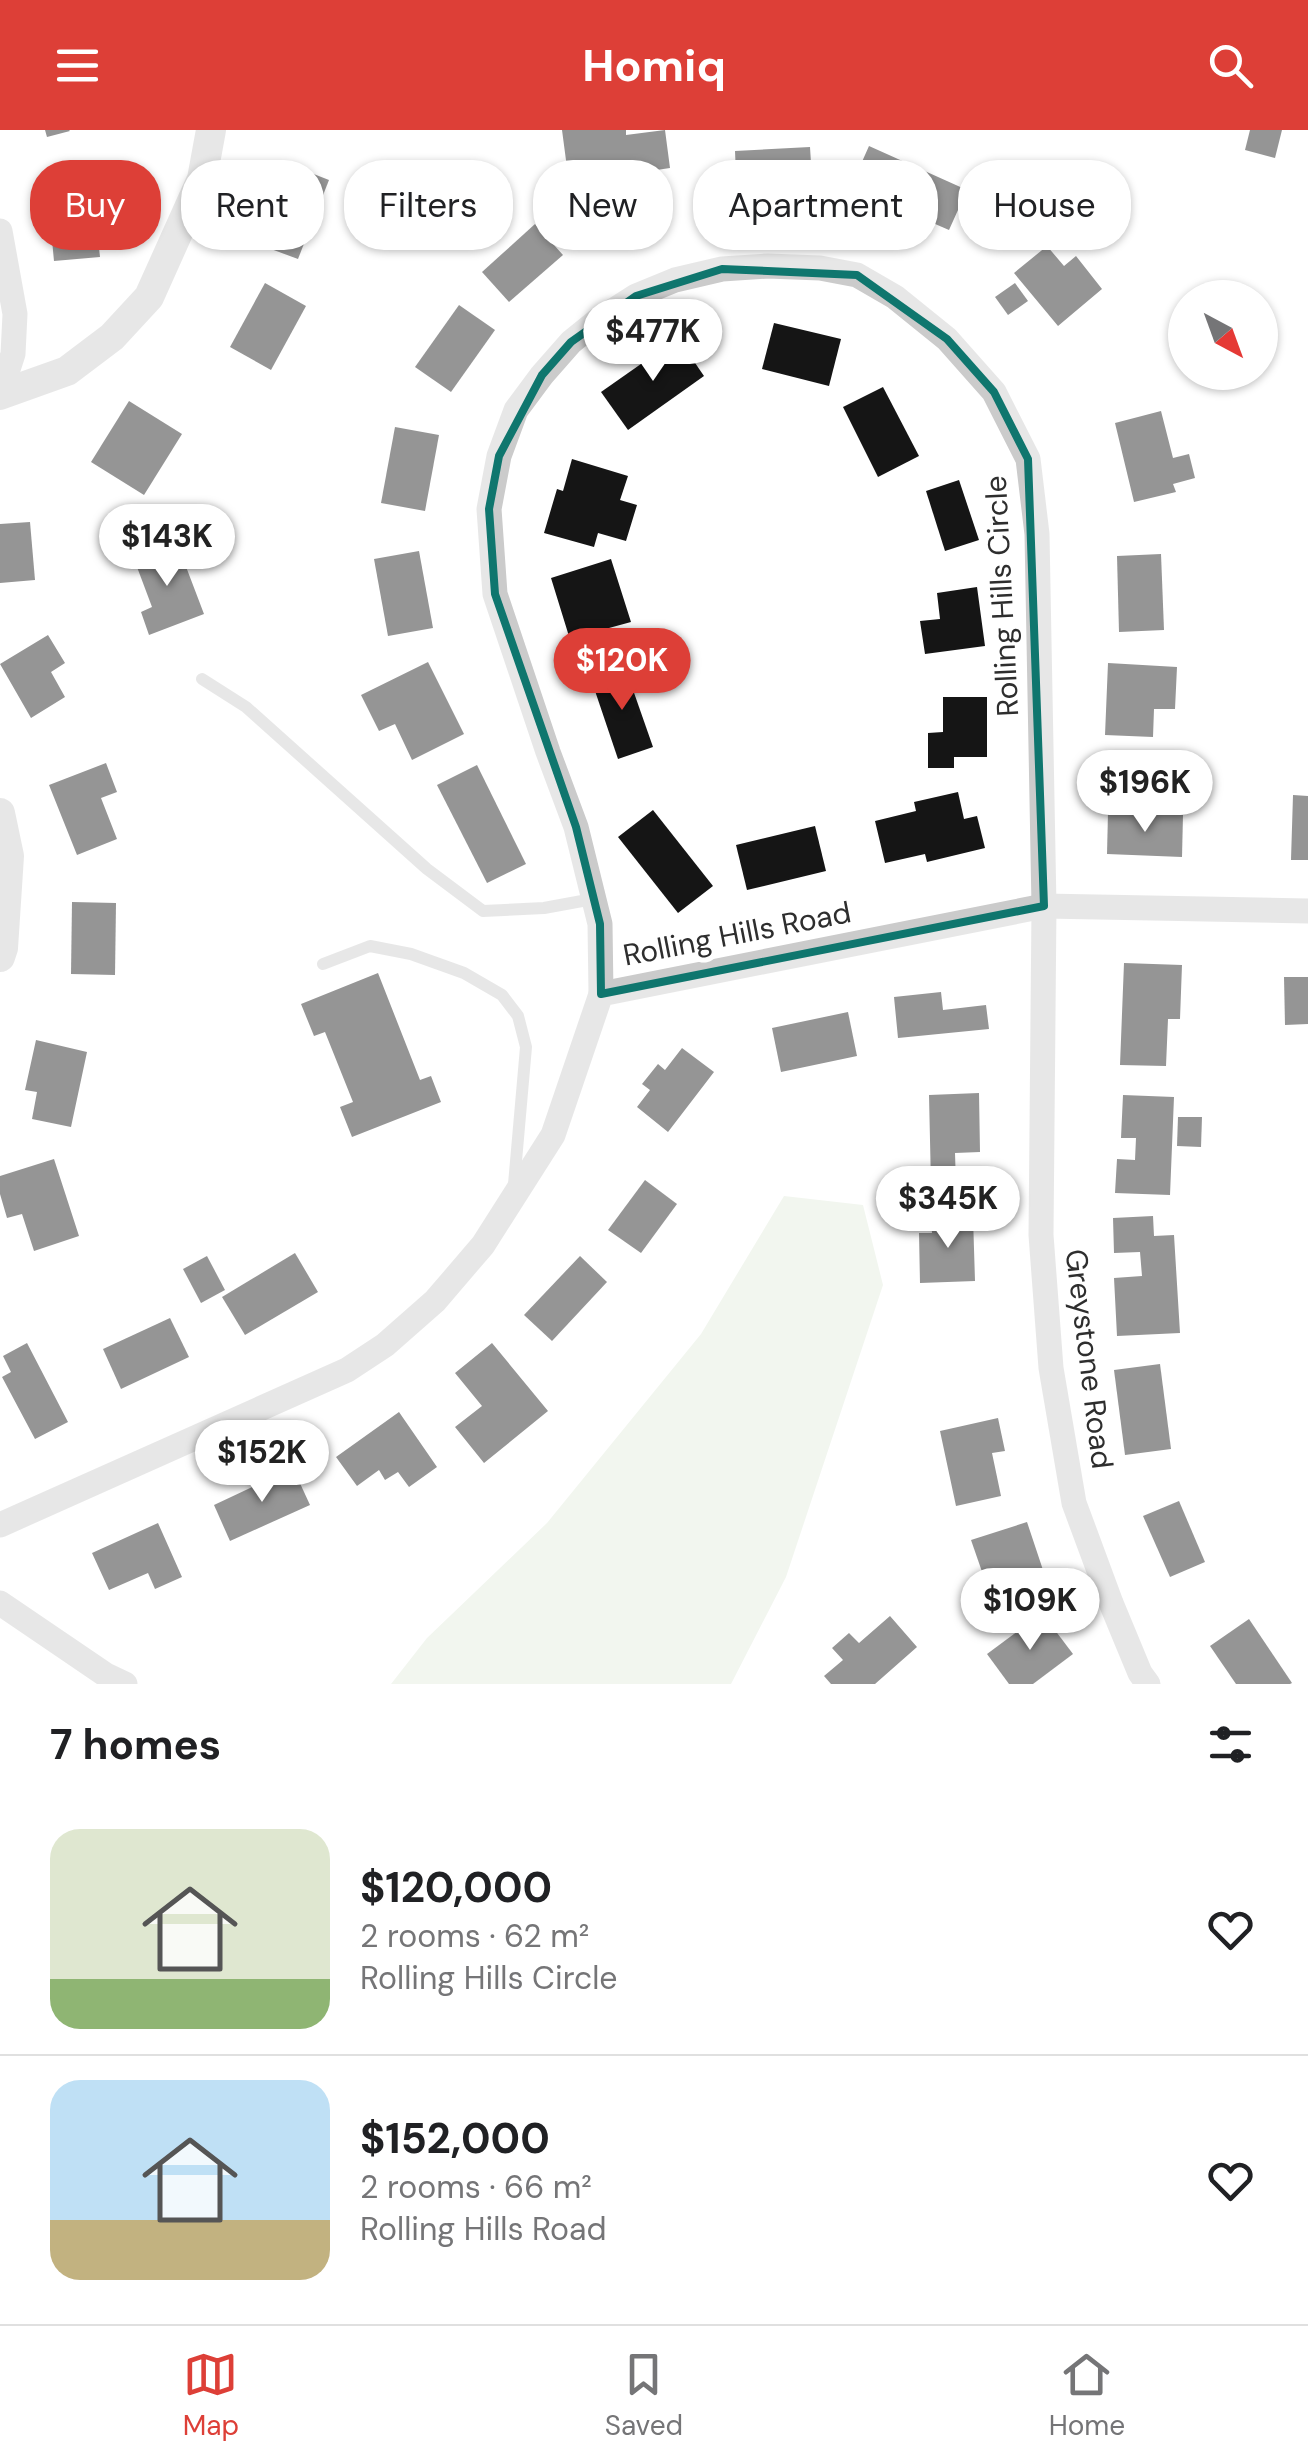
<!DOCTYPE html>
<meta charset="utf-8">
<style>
body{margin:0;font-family:"DM Sans",sans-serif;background:#f6f6f6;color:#202124;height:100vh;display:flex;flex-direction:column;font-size:38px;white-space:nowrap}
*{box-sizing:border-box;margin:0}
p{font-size:32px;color:#757577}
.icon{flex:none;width:55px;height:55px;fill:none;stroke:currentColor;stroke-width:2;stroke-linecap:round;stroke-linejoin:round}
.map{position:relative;height:1554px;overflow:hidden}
.sheet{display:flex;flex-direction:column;background:#fff;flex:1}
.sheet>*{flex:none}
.top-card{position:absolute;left:30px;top:30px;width:1250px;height:90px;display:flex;gap:20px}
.needle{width:65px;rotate:139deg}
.buttons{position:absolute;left:1168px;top:150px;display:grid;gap:20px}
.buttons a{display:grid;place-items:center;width:110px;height:110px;border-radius:50%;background:#fff;box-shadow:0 2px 8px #0004;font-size:50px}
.price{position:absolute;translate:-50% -85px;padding:0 22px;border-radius:35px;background:#fff;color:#222;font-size:32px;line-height:65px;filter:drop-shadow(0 2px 5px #0008)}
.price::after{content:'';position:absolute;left:50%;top:60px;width:30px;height:22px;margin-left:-15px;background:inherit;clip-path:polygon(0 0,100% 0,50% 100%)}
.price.on{background:#dd3f37;color:#fff}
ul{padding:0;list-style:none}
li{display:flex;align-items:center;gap:30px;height:250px;padding:0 50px}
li+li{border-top:2px solid #e0e0e0}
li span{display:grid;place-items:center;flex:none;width:280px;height:200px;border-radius:30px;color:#555}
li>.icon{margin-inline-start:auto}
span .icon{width:120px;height:120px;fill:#fffc;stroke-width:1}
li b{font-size:42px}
h2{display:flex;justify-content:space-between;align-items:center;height:120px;padding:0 50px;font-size:42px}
.pill{padding:0 35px;border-radius:40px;background:#fff;box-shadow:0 2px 8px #0004;font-size:35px;line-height:90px}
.pill.on{background:#dd3f37;color:#fff}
header{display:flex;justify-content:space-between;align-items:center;height:130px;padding:0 50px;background:#dd3f37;color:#fff;font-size:45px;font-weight:700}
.menu{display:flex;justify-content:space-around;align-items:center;height:140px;border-top:2px solid #e0e0e0;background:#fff;font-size:28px;color:#757577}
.menu a{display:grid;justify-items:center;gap:5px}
.menu .on{color:#dd3f37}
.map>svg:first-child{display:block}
.green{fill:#e2ebdc}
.building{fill:#151515}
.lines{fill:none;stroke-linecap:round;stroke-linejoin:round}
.service{stroke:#cbcbcb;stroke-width:12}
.minor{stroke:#cbcbcb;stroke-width:25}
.tertiary{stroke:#cbcbcb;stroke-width:30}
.marked{fill:none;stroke:#0f766e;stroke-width:8;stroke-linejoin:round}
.labels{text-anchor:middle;stroke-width:10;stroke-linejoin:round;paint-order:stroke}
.street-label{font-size:30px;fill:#2e2e2e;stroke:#fff}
</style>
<header><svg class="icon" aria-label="menu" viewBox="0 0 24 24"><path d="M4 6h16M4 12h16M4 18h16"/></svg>Homiq<svg class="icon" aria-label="search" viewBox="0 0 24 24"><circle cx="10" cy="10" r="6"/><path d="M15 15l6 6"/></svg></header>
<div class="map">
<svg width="1308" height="1554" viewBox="0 0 1308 1554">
<rect width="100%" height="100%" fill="#fff"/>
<polygon class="green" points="784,1066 863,1075 883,1155 786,1447 731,1554 391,1554 427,1508 547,1393 701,1204"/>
<g class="building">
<polygon points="45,0 69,0 70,1 47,7"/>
<polygon points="562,0 626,0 626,5 665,0 670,38 569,53"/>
<polygon points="1250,0 1282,0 1275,28 1245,20"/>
<polygon points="869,16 967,60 949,100 882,71 873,93 841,79"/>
<polygon points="810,17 813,66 737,70 735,21"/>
<polygon points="283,32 329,50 298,129 252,112"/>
<polygon points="92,52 100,127 54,131 47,57"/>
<polygon points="535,94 563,125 509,172 482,142"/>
<polygon points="1047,116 1064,136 1076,126 1102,159 1058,196 1014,143"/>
<polygon points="265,153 306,176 271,240 230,217"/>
<polygon points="1015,153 1028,171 1008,185 995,167"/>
<polygon points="459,175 495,200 451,262 415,237"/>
<polygon points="774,193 841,209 829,256 762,239"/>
<polygon points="678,208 704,246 628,300 601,262"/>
<polygon points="883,257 919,326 878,347 843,277"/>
<polygon points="129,271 182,304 144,365 91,332"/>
<polygon points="1161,281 1173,328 1189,324 1195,348 1173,354 1176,362 1134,372 1115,293"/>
<polygon points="395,297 439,305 425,381 381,373"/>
<polygon points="572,329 628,346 620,370 637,375 626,411 598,403 594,417 544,403 557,359 563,361"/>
<polygon points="959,350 979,410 945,421 926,361"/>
<polygon points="30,392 35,450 0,453 0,394"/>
<polygon points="177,413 204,484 149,505 141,482 152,477 134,429"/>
<polygon points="419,421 433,498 388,506 374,429"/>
<polygon points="1161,424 1164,500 1119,502 1117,426"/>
<polygon points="611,429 631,492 609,498 615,517 576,529 551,448"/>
<polygon points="977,457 985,516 925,524 920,491 940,489 937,463"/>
<polygon points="48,505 65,533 51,542 65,567 31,588 0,534"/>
<polygon points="428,532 464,604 412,630 395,594 379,601 361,565"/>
<polygon points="1108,533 1177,537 1175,579 1154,579 1153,607 1105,605"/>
<polygon points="625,537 653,617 618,629 591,549"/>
<polygon points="943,567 987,567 987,627 954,627 954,638 928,638 928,603 943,602"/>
<polygon points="106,633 117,662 101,668 117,709 77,725 49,655"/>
<polygon points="477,635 526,734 487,753 437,655"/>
<polygon points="958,662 964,689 977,686 985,718 927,732 925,724 885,733 875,691 916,681 914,672"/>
<polygon points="1293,665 1308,666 1308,730 1291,730"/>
<polygon points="653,680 713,756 678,783 618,707"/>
<polygon points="1108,683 1183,685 1182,727 1107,724"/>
<polygon points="815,696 826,741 747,760 736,715"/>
<polygon points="72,772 116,773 115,845 71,844"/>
<polygon points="1124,833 1182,835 1180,889 1168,889 1166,936 1120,935"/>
<polygon points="378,843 420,950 431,946 441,972 352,1007 340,977 353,972 325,902 314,906 301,874"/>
<polygon points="1284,847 1308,847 1308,894 1285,895"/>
<polygon points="941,862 943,880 986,875 989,899 898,908 894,867"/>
<polygon points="848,882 857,926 781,942 772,898"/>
<polygon points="36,910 87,922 71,997 32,989 37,962 25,960"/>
<polygon points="682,918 714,942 668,1002 637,977 650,960 642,954 658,934 665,940"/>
<polygon points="979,963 980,1022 955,1023 956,1055 931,1055 929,965"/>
<polygon points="1123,965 1174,967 1170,1065 1115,1063 1117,1029 1135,1030 1136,1008 1121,1008"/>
<polygon points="1178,987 1202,987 1201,1017 1177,1016"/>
<polygon points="54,1029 79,1106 34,1121 22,1084 7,1088 0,1064 0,1046"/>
<polygon points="645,1050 677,1074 641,1123 608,1100"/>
<polygon points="1153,1086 1154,1106 1174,1105 1180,1203 1117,1206 1114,1148 1142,1146 1140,1122 1114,1123 1113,1088"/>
<polygon points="973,1087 975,1151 920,1153 919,1103 932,1103 931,1089"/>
<polygon points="295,1123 318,1162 245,1205 222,1167"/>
<polygon points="207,1126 225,1160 201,1173 183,1139"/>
<polygon points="580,1126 607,1152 552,1211 524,1185"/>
<polygon points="170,1188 189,1227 121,1259 103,1219"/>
<polygon points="27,1213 68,1292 35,1309 2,1247 11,1242 3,1226"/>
<polygon points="492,1213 548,1281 484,1333 455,1297 482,1276 455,1243"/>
<polygon points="1160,1234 1171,1319 1125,1325 1114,1240"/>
<polygon points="399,1282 437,1337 409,1357 398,1342 385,1350 379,1340 357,1356 336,1327"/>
<polygon points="998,1288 1005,1321 992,1323 1001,1366 956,1376 940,1301"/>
<polygon points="293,1338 310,1375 230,1411 214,1375"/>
<polygon points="1179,1371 1205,1432 1170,1447 1143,1386"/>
<polygon points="1027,1392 1043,1440 988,1459 971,1410"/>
<polygon points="158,1393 182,1447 155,1459 148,1443 109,1460 92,1423"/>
<polygon points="1042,1483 1073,1524 1033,1554 1009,1554 987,1524"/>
<polygon points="890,1486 917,1517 875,1554 831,1554 824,1546 843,1530 832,1518 849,1503 859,1513"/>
<polygon points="1249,1489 1292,1553 1290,1554 1236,1554 1210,1516"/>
</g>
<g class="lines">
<g class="service">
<polyline points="202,549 246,577 427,739 483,781 544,778 593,769"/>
<polyline points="323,834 370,816 411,824 464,843 502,865 518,886 526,917 514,1054"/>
</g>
<g class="minor">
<polyline points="0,101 15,184 13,224 0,264"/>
<polyline points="601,864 600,794 576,697 548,622 495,464 489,379 499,326 516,280 542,245 571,212 597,191 636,166 675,150 722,139 768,136 820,138 857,145 895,167 947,209 994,262 1028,329 1037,404 1044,776 1041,1105 1051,1238 1074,1373 1111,1473 1140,1543 1148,1554"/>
<polyline points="0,1395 347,1240 385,1215 435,1171 483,1115 553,1005 601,864 1044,776 1308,781"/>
<polyline points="0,1473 106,1545 125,1554"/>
</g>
<g class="tertiary">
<polyline points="0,265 67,241 112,207 149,167 202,49 211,0"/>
<polyline points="0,683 9,726 3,818 0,827"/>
</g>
</g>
<path d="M0 0H1308V1554H0ZM722 139 857 145 947 209 994 262 1028 329 1044 776 601 864 600 794 576 697 495 464 489 379 499 326 542 245 571 212 636 166Z" fill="#fff" fill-opacity=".55" fill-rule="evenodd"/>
<path class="marked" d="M722 139 857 145 947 209 994 262 1028 329 1044 776 601 864 600 794 576 697 495 464 489 379 499 326 542 245 571 212 636 166Z"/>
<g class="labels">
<g class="street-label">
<text transform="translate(1002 466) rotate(-93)" y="10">Rolling Hills Circle</text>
<text transform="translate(737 804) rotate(-11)" y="10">Rolling Hills Road</text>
<text transform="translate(1089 1229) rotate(83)" y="10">Greystone Road</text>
</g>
</g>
</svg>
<div class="buttons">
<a><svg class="needle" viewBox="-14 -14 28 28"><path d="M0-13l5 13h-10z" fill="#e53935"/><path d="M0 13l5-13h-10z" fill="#757577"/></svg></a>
</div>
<b class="price" style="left:653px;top:254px">$477K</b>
<b class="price" style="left:167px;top:459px">$143K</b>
<b class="price on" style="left:622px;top:583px">$120K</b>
<b class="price" style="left:1145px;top:705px">$196K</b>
<b class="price" style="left:948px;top:1121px">$345K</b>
<b class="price" style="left:262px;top:1375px">$152K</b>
<b class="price" style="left:1030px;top:1523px">$109K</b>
<div class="top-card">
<a class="pill on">Buy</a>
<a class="pill">Rent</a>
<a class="pill">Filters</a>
<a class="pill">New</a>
<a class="pill">Apartment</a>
<a class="pill">House</a>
</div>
</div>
<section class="sheet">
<h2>7 homes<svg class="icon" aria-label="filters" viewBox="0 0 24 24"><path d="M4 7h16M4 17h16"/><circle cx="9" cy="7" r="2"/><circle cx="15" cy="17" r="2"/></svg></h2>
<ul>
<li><span style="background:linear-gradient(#dfe7d0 75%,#8fb573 0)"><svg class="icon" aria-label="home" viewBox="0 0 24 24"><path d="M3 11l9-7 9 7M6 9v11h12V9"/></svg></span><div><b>$120,000</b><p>2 rooms · 62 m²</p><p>Rolling Hills Circle</p></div><svg class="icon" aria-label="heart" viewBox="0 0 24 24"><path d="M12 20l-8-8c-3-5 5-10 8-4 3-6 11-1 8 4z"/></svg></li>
<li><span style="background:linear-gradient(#bfe0f5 70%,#c2b280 0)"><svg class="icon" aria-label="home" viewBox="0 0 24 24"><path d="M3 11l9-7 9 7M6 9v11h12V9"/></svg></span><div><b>$152,000</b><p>2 rooms · 66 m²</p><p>Rolling Hills Road</p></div><svg class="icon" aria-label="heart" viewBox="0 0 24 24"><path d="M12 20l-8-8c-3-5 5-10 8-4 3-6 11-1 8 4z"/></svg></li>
</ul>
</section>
<nav class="menu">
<a class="on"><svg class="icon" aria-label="map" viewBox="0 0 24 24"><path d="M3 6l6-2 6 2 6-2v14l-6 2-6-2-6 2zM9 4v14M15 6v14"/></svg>Map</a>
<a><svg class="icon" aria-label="saved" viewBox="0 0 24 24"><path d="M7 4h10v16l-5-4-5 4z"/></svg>Saved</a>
<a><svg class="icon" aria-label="home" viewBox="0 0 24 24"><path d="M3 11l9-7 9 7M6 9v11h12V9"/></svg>Home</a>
</nav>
